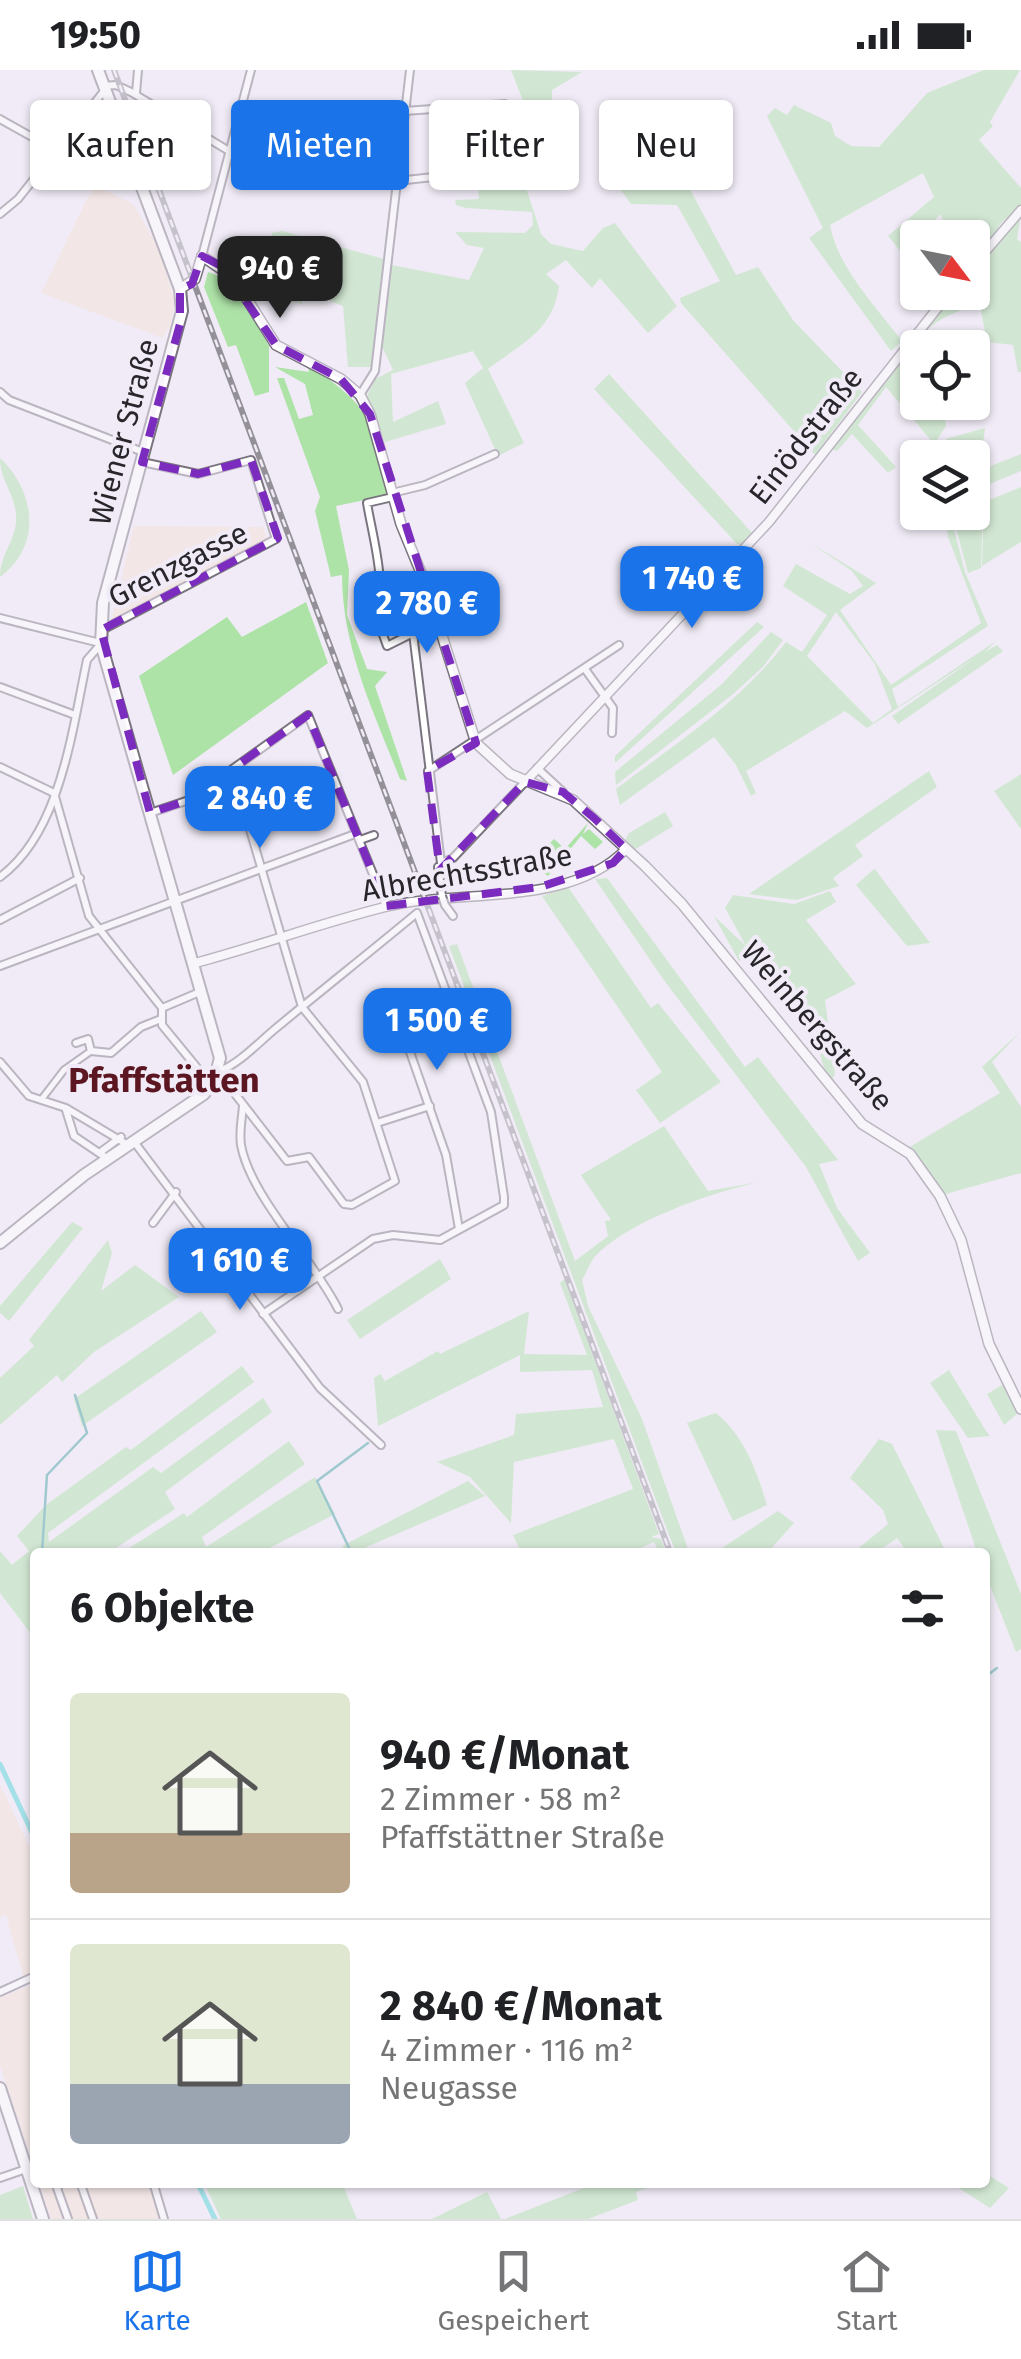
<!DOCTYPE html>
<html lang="de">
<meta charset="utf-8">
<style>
body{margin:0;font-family:"Fira Sans",sans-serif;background:#f6f6f6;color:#202124;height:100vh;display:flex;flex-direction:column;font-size:38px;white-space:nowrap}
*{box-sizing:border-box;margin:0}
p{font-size:32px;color:#757577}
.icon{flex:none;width:55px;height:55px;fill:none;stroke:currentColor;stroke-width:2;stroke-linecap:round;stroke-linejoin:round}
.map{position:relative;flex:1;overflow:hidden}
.details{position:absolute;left:30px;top:1478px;width:960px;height:640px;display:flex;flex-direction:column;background:#fff;border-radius:10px;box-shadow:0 2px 8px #0004}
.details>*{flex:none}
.banner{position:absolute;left:30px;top:30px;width:962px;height:90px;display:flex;gap:20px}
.needle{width:65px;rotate:122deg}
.controls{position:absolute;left:900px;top:150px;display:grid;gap:20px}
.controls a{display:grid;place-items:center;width:90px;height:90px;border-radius:10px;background:#fff;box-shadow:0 2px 8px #0004;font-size:50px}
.price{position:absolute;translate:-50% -85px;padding:0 22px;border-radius:20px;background:#1a73e8;color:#fff;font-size:32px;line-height:65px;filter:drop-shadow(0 2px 5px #0008)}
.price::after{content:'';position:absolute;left:50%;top:60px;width:30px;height:22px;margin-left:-15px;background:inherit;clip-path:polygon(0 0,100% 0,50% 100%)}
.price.selected{background:#222;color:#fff}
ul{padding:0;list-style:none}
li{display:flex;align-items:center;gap:30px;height:250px;padding:0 40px}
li+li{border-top:2px solid #e0e0e0}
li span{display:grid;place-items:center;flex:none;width:280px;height:200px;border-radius:10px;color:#555}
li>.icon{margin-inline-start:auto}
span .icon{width:120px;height:120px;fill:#fffc;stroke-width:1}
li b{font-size:42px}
h2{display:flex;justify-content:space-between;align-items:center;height:120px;padding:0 40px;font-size:42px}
.pill{padding:0 35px;border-radius:10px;background:#fff;box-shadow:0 2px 8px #0004;font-size:35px;line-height:90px}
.pill.selected{background:#1a73e8;color:#fff}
.status{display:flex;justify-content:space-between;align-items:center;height:70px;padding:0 50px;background:#fff;direction:ltr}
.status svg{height:28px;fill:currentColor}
.dock{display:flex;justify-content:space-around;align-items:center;height:140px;border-top:2px solid #e0e0e0;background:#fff;font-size:28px;color:#757577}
.dock a{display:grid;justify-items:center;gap:5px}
.dock .selected{color:#1a73e8}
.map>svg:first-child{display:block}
.commercial{fill:#f5dfd2}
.green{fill:#aee3a8;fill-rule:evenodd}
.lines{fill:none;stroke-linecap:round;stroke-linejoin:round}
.stream{stroke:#3d9fa1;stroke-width:2.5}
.canal{stroke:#46d3d4;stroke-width:5}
.pedestrian-casing{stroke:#79747e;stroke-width:9}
.minor-casing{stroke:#79747e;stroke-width:10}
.tertiary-casing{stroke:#79747e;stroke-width:11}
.secondary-casing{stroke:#79747e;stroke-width:12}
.primary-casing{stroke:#79747e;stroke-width:14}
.pedestrian{stroke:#fff;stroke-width:5}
.minor{stroke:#fff;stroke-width:6}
.tertiary{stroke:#fff;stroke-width:8}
.secondary{stroke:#fff;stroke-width:9}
.primary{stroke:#fff;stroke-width:10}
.rail-casing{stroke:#939098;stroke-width:6}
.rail{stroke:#f0ebf6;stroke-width:2.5;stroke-dasharray:8;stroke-linecap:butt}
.minor-bridge-casing{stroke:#79747e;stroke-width:10;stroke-linecap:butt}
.minor-bridge{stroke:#fff;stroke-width:6}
.marked{fill:none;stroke:#7b2cbf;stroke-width:8;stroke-dasharray:20 12;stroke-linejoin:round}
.labels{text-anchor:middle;stroke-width:8;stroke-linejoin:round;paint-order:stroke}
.street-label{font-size:30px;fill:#28262b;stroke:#f0ebf6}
.quarter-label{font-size:35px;font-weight:bold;fill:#5b1621;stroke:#f0ebf6}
</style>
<div class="status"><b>19:50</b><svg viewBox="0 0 49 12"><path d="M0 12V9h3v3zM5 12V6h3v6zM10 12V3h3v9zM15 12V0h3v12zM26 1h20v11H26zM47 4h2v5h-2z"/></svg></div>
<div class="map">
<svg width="1021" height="2149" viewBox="0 0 1021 2149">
<rect width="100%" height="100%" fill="#f0ebf6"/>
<g class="commercial">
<polygon points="94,115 133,134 160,180 175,233 170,260 166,259 163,268 41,223"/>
<polygon points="134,456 263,457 267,470 111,551"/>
<polygon points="0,1715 35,1788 35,1904 24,1909 6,1845 0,1847"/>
<polygon points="35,1913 35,2100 0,1996 0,1928"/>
<polygon points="39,2113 159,2113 167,2149 51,2149"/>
</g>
<g class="green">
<path d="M511 0 582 2 552 20V44L536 54 579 97 546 91 519 96 541 164 551 174 583 181 603 158 615 153 677 236 648 263 600 208 592 218 566 190 546 204 559 216C553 261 522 273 488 299L524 373 498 386 465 313 483 298 473 281 391 304 393 352 438 331 446 354 385 372 366 328 375 309 393 300 382 276 391 195 469 210 484 178 467 175 455 162 525 163 533 155 532 142 466 138 456 135 455 130 479 129 477 104 498 101 531 51Z"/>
<path d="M984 0H1020L990 52 993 56 979 70 1021 118V137L1000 154 994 168 973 191 972 168 948 167 941 144 901 182 888 166 934 127 923 103 830 155C838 198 876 237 902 271L891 281 809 168 823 158 767 46 775 38 787 45 794 35 831 53 835 66 851 76 879 77 927 23Z"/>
<polygon points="641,49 657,77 665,73 736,205 758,197 793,250 862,322 815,385 681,233 680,228 720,211 677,135 631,134 609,104 620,76"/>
<polygon points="1021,145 1017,169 1021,172 1021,302 1018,302 1013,275 987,272 973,199"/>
<polygon points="282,161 384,189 373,297 348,297 343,236 303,220 302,234 262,224 272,163"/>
<polygon points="208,202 231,211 269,276 269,322 255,326 236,275 228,277 204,217"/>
<path d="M973 219 978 233C946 247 917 253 917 292L910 278 912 271 955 223 972 222Z"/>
<polygon points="902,284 909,284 917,296 918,332 942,333 946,356 935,373 945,387 886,317 858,355 896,397 888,403 852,364 837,381 832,379"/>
<path d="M307 295C374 337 371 351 389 425L336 436 349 500 347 545 367 599 387 602 375 616 407 711 400 709C374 643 342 577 342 505L331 507 315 441 320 427 277 308H284L299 349 313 345 305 314 275 297 309 302Z"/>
<polygon points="609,304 753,464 738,475 594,319"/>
<polygon points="985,358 983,375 947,387 946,369"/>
<polygon points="1021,384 1021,401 973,421 973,403"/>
<path d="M0 388C35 421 43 475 0 507 0 485 14 473 16 452 18 427 0 412 0 388Z"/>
<polygon points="1021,417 1021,472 982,496 984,432"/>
<polygon points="983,435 981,498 968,503 953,447"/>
<path d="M945 443H950L965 502 988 556 892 619 898 637 996 571 985 582 997 575 1003 581 898 654 892 646 978 586 867 658 845 641 746 701 756 723 751 726 736 695 714 667 620 735 616 719C675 674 741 632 786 572L802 582 827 545 783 516 796 494 850 524 863 516 852 501 809 472 876 513 840 540 891 615 981 553 948 467ZM836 542 875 594 892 639 873 653 807 586Z"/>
<polygon points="306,532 328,593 173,705 139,606 227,547 242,567"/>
<polygon points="757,552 764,557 615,693 615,686"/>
<polygon points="771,562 783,570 763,597 732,625 616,715 615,702 722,614"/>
<polygon points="929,701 937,717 855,775 863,786 833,808 839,816 797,830 749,824"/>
<polygon points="1021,704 1021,759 994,721"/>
<polygon points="665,742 673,756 634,780 624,772 629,763"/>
<polygon points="588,753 583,764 589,759 603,772 595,779 581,766 548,806 544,803 560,783 539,803 534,789 554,769 565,779"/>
<polygon points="874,799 875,799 930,873 907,876 856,815"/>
<polygon points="607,808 745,997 758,987 838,1090 819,1094 837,1138 870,1183 858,1191 806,1097 663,909 595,809"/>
<polygon points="568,817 651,938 658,933 721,1012 660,1053 636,1020 662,1002 542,826"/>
<path d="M830 821 836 832 806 850 856 914 825 930 835 1004 831 1011C816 991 822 965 808 940 796 918 775 897 759 877L739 891 714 846 746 876 725 838 733 825 794 834Z"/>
<path d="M457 874 575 1191 608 1166 605 1151 611 1150 581 1105 664 1056 708 1121 759 1112C711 1123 626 1151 593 1189 589 1195 586 1204 582 1210L588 1236 642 1349 689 1482H676L669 1465 449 876Z"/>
<polygon points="1021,961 992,992 1021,1037 1021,1103 942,1125 908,1078 1000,1023 982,997"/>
<polygon points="72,1152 83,1158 9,1251 0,1243 0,1236"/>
<polygon points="108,1170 112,1183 101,1221 135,1195 179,1227 94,1282 62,1312 57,1305 0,1355 0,1308 34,1276 29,1270"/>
<polygon points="440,1189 451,1209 360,1269 347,1250"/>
<polygon points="565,1209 659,1464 651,1467 661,1469 666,1482 659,1482 654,1472 632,1482 521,1482 513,1465 633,1419 614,1369 514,1392 511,1453 470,1407 437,1392 514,1365 516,1344 603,1337 592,1300 520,1302 520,1285 378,1356 374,1308 380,1304 385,1311 438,1281 440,1284 529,1241 524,1284 587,1285 560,1213"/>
<polygon points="201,1241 217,1262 82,1356 74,1329"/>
<polygon points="242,1296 254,1312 48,1463 49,1472 153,1397 161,1403 263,1328 272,1342 165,1422 175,1439 110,1482 35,1482 35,1569 0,1523 0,1481 12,1495 29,1481 17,1466 46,1435 126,1377 131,1380"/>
<polygon points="949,1300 986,1361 990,1366 968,1368 930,1313"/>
<polygon points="1004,1314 1018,1343 1004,1355 987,1324"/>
<path d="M716 1343C745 1367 756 1400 767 1435L733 1451 687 1353Z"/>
<polygon points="936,1360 956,1361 1021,1524 1021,1579 1016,1582 985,1503 985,1482 977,1482"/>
<polygon points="879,1369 892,1374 946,1482 907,1482 897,1468 877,1482 854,1482 888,1454 883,1440 850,1408"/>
<polygon points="289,1371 305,1394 202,1467 206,1477 315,1407 335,1444 262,1482 123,1482 184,1443 187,1447"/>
<polygon points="468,1411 485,1426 355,1482 347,1482 342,1476"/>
<polygon points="778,1441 794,1453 768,1482 716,1482"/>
<polygon points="985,2103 1009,2118 990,2138 951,2113 985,2112"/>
<polygon points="599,2112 661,2113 636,2122 638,2130 588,2149 505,2149"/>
<polygon points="204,2113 342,2113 357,2149 221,2149"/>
<polygon points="23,2116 33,2149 0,2149 0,2125"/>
<polygon points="487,2122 501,2149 432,2149"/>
</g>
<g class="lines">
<g class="stream">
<polyline points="42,1482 47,1405 87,1363 75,1325"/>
<polyline points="351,1482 317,1411 368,1373"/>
<polyline points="985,1607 997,1598"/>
</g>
<g class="canal">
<polyline points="0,1694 35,1769"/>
<polyline points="197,2112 215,2149"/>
</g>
<g class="pedestrian-casing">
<polyline id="pedestrian" points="41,1030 64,1000 91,981"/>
</g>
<g class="minor-casing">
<g id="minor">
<polyline points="104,16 116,15 131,22 229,81 397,111 514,98"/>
<polyline points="136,23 138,0"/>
<polyline points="404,41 505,34"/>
<polyline points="0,49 57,81"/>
<polyline points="0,144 18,129 104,21"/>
<polyline points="202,186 251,0"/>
<polyline points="0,322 9,330 143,382"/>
<polyline points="360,325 375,301 410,0"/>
<polyline points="392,423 425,415 495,384"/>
<path d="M379 538 385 543 380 549 375 545C388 518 372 464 367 433L393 427"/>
<polyline points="0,548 100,573"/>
<polyline points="377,548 387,576 413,563 441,793 453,788 525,712"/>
<polyline points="102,560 276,469 251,390 198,404 142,392"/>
<polyline points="585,599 613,638 612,663"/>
<polyline points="0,617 75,645"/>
<polyline points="0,697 54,723"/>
<polyline points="537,698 563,722"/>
<polyline points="428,701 619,575"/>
<path d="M226 704 241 729 302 937 363 1012 395 1111 352 1135 344 1134 309 1087 287 1091 218 1002C240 993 257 974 275 959 322 920 370 882 417 843L491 1042 504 1127V1135L440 1170 393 1165 373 1169 263 1244"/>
<polyline points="54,723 89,846 162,938 162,955 203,1005"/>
<polyline points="150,743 189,730 308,645 386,836"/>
<polyline points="360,770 374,765"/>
<polyline points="438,797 442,826"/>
<path d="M0 807C61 762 72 660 87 590L100 575"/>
<polyline points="445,835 453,846"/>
<polyline points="0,850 80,808"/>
<polyline points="0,896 355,764"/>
<polyline points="162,938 202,921"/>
<polyline points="76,973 88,969 91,981 111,983 141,957 161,949"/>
<polyline points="410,982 446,1085 459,1159"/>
<polyline points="0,992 29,1026 66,1038 128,1075"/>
<path d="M243 1036C242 1048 239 1063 241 1075 250 1126 314 1190 338 1239"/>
<polyline points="66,1040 74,1066 108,1089"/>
<polyline points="377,1053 430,1036"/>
<polyline points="135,1073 320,1318 381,1375"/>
<polyline points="102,1081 121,1067"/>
<polyline points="153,1153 176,1122"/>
<polyline points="0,1922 35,1906"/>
<polyline points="0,2108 26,2099"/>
<polyline points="61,2112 57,2118 68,2149"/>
<polyline points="80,2112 93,2149"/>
<polyline points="153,2112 164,2149"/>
</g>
</g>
<g class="tertiary-casing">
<g id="tertiary">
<polyline points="972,197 1021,140"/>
<polyline points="525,712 769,452 950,222"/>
<path d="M195 893C259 876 321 853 385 837 459 818 568 839 626 779"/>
</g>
</g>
<g class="secondary-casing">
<g id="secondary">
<polyline points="202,186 233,207 276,275 341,309 360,325 370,344 401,454 426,515 476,673 510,704 573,730 645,796 682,834 862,1054 910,1084 940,1126 961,1170 989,1274 1021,1339"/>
<polyline points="180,219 195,209 202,186"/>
</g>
</g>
<g class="primary-casing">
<g id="primary">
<polyline points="0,1173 84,1105 204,1024 214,1011 220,988 101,574 103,533 182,241 180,219 98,0"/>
<polyline points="0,2018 43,2149"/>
</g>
</g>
<use href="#pedestrian" class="pedestrian"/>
<use href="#minor" class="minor"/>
<use href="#tertiary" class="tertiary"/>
<use href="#secondary" class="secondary"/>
<use href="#primary" class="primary"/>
<g class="rail-casing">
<polyline id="rail" points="114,0 670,1482"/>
</g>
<use href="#rail" class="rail"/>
<g class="minor-bridge-casing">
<polyline id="minor-bridge" points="442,826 445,835"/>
</g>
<use href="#minor-bridge" class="minor-bridge"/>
</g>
<path d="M0 0H1021V2149H0ZM202 186 223 197 276 275 341 309 370 344 476 673 427 701 440 800 525 712 563 722 594 748 626 779 613 793 540 817 386 836 308 645 189 730 150 743 101 560 278 468 251 390 198 404 142 392 180 254V219L192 214Z" fill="#f0ebf6" fill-opacity=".55" fill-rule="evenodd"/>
<path class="marked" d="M202 186 223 197 276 275 341 309 370 344 476 673 427 701 440 800 525 712 563 722 594 748 626 779 613 793 540 817 386 836 308 645 189 730 150 743 101 560 278 468 251 390 198 404 142 392 180 254V219L192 214Z"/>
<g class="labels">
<g class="street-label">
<text transform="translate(124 362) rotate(-75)" y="10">Wiener Straße</text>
<text transform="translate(806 366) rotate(-52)" y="10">Einödstraße</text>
<text transform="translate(178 495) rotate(-27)" y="10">Grenzgasse</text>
<text transform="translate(467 803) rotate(-10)" y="10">Albrechtsstraße</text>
<text transform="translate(817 956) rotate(49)" y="10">Weinbergstraße</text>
</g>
<g class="quarter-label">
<text x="164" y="1022">Pfaffstätten</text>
</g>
</g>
</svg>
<div class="controls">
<a><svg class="needle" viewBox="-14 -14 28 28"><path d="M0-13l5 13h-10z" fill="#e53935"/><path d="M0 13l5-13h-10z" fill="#757577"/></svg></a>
<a><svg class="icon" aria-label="locate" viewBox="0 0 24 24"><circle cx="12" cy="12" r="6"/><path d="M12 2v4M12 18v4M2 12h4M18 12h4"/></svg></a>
<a><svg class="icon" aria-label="layers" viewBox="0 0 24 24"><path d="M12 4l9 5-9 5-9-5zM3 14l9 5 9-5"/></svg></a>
</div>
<b class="price selected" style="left:280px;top:251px">940 €</b>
<b class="price" style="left:692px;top:561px">1 740 €</b>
<b class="price" style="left:427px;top:586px">2 780 €</b>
<b class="price" style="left:260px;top:781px">2 840 €</b>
<b class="price" style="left:437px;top:1003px">1 500 €</b>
<b class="price" style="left:240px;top:1243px">1 610 €</b>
<div class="banner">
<a class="pill">Kaufen</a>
<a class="pill selected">Mieten</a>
<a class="pill">Filter</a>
<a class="pill">Neu</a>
</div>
<section class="details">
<h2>6 Objekte<svg class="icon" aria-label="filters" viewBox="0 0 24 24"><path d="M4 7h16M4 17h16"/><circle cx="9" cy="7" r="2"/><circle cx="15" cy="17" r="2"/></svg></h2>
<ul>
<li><span style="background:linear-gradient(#dfe7d0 70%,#b9a48a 0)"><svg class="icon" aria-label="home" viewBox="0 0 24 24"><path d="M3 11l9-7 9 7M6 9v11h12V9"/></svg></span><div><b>940 €/Monat</b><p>2 Zimmer · 58 m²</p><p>Pfaffstättner Straße</p></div></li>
<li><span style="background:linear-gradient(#dfe7d0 70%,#9aa5b1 0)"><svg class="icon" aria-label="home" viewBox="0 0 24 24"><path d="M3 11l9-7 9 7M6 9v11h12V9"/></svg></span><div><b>2 840 €/Monat</b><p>4 Zimmer · 116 m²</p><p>Neugasse</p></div></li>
</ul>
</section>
</div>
<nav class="dock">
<a class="selected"><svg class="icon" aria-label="map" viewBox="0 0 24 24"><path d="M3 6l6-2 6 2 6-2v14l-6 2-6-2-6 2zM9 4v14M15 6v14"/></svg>Karte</a>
<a><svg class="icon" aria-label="saved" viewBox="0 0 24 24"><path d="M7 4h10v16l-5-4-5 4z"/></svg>Gespeichert</a>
<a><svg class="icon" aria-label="home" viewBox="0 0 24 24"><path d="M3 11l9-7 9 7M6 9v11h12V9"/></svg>Start</a>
</nav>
